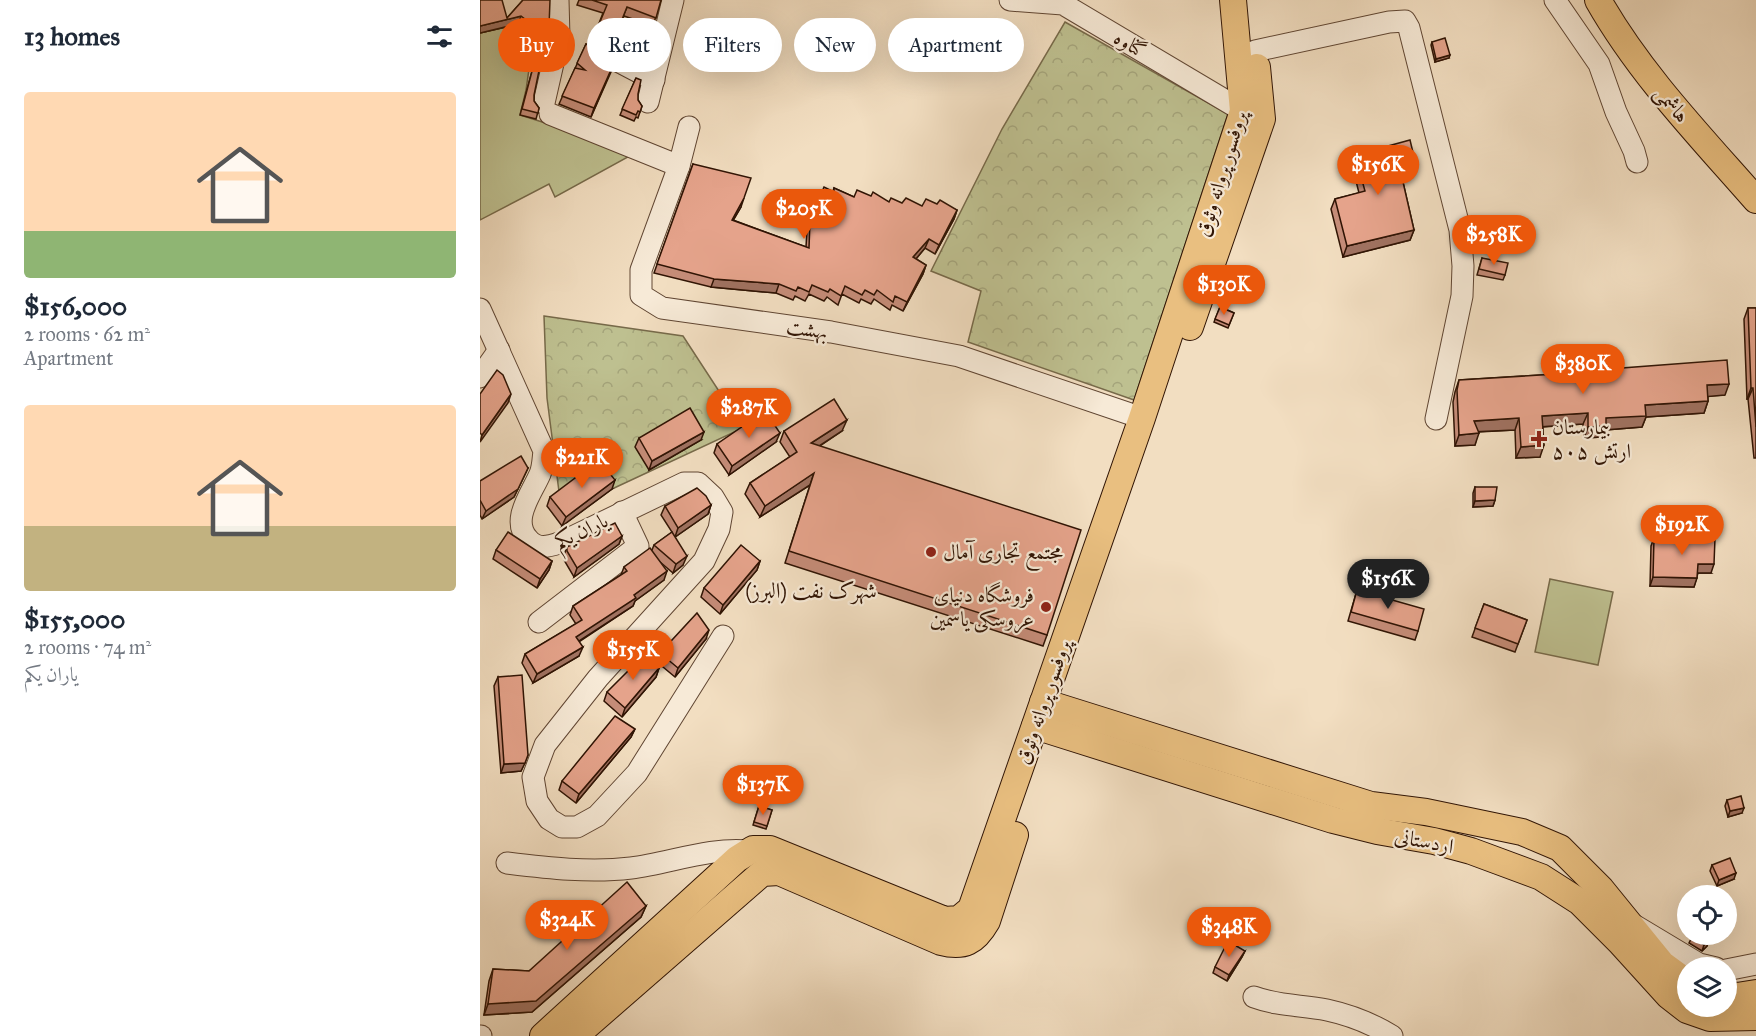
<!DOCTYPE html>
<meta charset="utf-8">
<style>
body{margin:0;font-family:"IM FELL Great Primer",Amiri,serif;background:#f6f6f7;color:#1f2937;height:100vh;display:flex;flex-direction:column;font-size:22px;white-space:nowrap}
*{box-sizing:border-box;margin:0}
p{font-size:20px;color:#747a83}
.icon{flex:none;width:33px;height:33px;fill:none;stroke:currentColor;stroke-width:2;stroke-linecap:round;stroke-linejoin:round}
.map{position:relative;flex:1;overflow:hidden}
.panel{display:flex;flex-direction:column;background:#fff;width:480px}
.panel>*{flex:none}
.banner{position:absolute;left:18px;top:18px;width:570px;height:54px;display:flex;gap:12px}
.fabs{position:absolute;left:1197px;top:885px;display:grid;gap:12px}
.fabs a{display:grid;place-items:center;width:60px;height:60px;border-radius:50%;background:#fff;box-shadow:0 6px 24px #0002;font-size:30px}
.price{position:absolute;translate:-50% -51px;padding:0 14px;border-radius:21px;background:#ea580c;color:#fff;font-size:20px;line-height:39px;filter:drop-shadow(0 2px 3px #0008)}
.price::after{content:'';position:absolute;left:50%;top:36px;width:18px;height:14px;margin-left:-9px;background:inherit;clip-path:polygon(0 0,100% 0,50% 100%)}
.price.active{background:#222;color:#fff}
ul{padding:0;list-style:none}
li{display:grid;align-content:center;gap:12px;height:318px;padding:0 24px}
li span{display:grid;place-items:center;height:186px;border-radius:6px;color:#555}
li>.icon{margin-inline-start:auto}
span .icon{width:108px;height:108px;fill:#fffc;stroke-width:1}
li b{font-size:26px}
h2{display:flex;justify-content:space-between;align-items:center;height:72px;padding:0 24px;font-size:26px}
.tag{padding:0 21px;border-radius:27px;background:#fff;box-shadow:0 6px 24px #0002;font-size:21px;line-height:54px}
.tag.active{background:#ea580c;color:#fff}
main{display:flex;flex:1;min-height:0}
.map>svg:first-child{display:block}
.grass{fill:#bec090;stroke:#776a4a;stroke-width:1.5}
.park{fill:url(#park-crowns);stroke:#776a4a;stroke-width:1.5}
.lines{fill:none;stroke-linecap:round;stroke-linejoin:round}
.minor-casing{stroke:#604633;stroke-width:23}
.major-casing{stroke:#301404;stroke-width:28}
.minor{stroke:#f7ead7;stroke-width:21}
.major{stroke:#e9bf80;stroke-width:26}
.wall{fill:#c58c78;stroke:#301404;stroke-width:1.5}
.shaded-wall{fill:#a07261;stroke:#301404;stroke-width:1.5}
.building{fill:#e5a38b;stroke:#301404;stroke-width:1.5}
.poi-dot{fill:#8f2418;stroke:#f7ead7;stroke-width:2}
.labels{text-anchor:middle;stroke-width:4.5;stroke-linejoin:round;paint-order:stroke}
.street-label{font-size:21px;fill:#301404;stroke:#f7ead7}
.poi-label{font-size:21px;fill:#301404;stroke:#f7ead7;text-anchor:start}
.neighbourhood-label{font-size:22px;fill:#301404;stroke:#f7ead7}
</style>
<main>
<section class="panel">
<h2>13 homes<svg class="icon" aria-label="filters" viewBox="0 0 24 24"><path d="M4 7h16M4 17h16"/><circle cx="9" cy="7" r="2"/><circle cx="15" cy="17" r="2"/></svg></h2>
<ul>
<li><span style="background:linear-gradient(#ffd9b3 75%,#8fb573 0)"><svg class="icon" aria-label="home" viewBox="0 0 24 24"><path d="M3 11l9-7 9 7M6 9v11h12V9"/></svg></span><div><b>$156,000</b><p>2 rooms · 62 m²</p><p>Apartment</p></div></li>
<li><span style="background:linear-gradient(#ffd9b3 65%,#c2b280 0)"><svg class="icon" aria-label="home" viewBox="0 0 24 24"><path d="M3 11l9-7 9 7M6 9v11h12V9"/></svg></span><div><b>$155,000</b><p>2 rooms · 74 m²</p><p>یاران یکم</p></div></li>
</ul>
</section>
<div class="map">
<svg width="1276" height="1036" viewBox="0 0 1276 1036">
<defs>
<pattern id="park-crowns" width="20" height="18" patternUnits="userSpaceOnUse" patternTransform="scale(1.5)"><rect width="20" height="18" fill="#bec090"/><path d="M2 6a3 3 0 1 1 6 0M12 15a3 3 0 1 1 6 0" fill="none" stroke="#a4a47b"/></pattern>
</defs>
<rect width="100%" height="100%" fill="#f2dec1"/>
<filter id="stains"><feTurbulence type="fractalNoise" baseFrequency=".00333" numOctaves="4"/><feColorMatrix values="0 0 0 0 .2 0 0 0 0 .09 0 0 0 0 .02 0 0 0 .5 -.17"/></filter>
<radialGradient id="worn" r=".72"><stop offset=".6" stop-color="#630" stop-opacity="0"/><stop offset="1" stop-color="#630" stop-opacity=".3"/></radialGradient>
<g class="grass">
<polygon points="44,23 51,55 46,90 40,115 157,152 75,197 69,184 0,220 0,33"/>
<polygon points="1070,579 1133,592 1118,665 1055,652"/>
</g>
<g class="park">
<polygon points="585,22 748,114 654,400 488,342 501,291 451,271 522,129"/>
<polygon points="64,316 203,336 263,428 132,489 82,515 67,398"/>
</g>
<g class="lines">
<g class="minor-casing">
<g id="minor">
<polyline points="530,0 583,4 763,111"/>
<polyline points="1075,0 1119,64 1136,112 1154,151 1157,162"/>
<polyline points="775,51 909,22 925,21 929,28 980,230 983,266 982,296 956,419"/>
<polyline points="132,58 174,80"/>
<polyline points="168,102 193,0"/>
<polyline points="64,103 79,37 78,0"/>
<polyline points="70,114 199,166"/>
<polyline points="209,127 199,166 161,270 161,295 182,308 351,332 479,356 662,418"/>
<path d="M0 309 64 451C63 458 63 467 60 474 52 493 30 520 48 539 58 551 70 546 82 542L204 483H218L233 497 242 512 239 529 224 561 118 678 65 745 53 777 57 801 69 819 82 827H97L117 816 157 773 243 636"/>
<polyline points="0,377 19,350"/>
<polyline points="59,622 158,546 142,512"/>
<path d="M27 863C68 868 110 873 151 868 190 863 230 847 269 851"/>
<polyline points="1154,925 1219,964 1236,968"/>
<polyline points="1246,970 1276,964"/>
<path d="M774 997C798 1006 822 1005 847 1010 870 1015 891 1023 912 1036"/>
<polyline points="0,1036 1,1036"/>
</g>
</g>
<g class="major-casing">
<g id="major">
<path d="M1118 0C1160 74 1220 136 1276 200"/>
<polyline points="710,327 782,119 777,67"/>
<polyline points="563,702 891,805 946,812 1042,832 1080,848 1121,889 1182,964 1208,983"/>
<polyline points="555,726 853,820 897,831 954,841 991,851 1061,877 1100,902 1140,942 1189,996 1207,1010 1230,1018 1276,1017"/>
<polyline points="1246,994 1257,996 1276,993"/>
<polyline points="63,1036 257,859 273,849 290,849 465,920 479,919 491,909 662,418 763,111 753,0"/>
<path d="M95 1036 282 873 299 872 461 942C484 948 495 942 507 921L535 835"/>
</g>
</g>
<use href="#minor" class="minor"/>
<use href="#major" class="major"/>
</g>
<g class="wall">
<polygon points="0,0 27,18 43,0 67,36 64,45 38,24 0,33"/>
<polygon points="99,0 181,0 173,26 144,16 132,45 124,49 124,56 134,63 111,117 79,104 106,44 110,46 123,13 97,5"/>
<polygon points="166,37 167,55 165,61 159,58"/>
<polygon points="952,42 969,58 955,62 951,45"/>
<polygon points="55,60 54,101 59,108 56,119 40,115"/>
<polygon points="156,78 158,100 162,106 158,118 156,117 154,121 140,115"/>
<polygon points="875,155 932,175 922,178 934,230 930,240 863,257 851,209 855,199 879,193 872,165"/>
<polygon points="213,164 261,207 253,220 326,247 327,230 330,221 353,191 354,188 374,197 391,196 409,202 442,206 457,204 477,210 474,219 455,254 445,248 436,259 446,265 443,274 423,311 412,305 410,310 394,299 391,304 381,299 379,303 362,294 358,305 347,297 344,301 329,294 325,301 315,296 313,300 296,293 231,287 174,273"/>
<polygon points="1002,258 1025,275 1023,280 997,275"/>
<polygon points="740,307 754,313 748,328 734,322"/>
<polygon points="1268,308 1276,308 1276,458 1274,458 1268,399 1267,399 1264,319"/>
<polygon points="1142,368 1245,395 1228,396 1228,401 1224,413 1166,417 1162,427 1125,430 1122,437 1104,438 1103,424 1063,427 1060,457 1036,458 1035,430 998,432 995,445 975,446 973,402 975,392 979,380 1141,370"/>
<polygon points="304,431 362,431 340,446 567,635 563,646 305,563 330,485 280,517 265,494 270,483 310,457 300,442"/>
<polygon points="159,438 221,440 169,470 155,447"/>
<polygon points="296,442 249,475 234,453 237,444"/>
<polygon points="48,468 34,497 2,519 0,515 0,481"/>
<polygon points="995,487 1015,500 1013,506 993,507 993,493"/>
<polygon points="132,489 82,526 67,506 70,497"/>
<polygon points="231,505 228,514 195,537 203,565 193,573 180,562 184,580 155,601 153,606 99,642 99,656 53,683 42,663 45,654 96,624 90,615 93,606 141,575 144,567 172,550 174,545 192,532 181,515 185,506"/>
<polygon points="142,536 139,544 94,577 84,560 84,555 87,547"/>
<polygon points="1174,538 1231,573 1218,573 1214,587 1170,586 1171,546"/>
<polygon points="16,550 72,561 69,570 57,588 13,559"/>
<polygon points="280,561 277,570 240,614 221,597 224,588"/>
<polygon points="877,590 938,631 935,640 868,621"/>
<polygon points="1004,604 1047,620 1035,652 992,637"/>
<polygon points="226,639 195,677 177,662 180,653"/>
<polygon points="179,668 176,677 142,717 124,701 127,692"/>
<polygon points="18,677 48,755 41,771 21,773 14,686"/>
<polygon points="155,729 151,737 96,803 79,790 82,781"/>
<polygon points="1247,800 1262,813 1248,817 1245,806"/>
<polygon points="279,806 292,810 286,829 273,825"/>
<polygon points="1232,865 1254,879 1237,886 1230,871"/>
<polygon points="166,906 161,917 52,1012 4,1015 9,981 13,969 49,971"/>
<polygon points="1212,937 1227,946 1222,951 1209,943"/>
<polygon points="765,951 762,957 747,981 733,973 735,967"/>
</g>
<g class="shaded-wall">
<polygon points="147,7 132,45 125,48 121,53 124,44 128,39"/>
<polygon points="41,16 38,24 0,33 0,26"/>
<polygon points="970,55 969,58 955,62 956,59"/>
<polygon points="134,63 131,72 111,117 114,108"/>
<polygon points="936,165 932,175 916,179 920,169"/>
<polygon points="264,198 261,207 249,228 252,220"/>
<polygon points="477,210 474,219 455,254 459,245"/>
<polygon points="934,230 930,240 863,257 867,246"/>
<polygon points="449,239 445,248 430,266 433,257"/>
<polygon points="446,265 443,274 423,311 427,302"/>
<polygon points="234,279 299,284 296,293 231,287"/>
<polygon points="1249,384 1245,395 1223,397 1227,385"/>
<polygon points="1271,388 1273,388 1268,399 1267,399"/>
<polygon points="31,394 28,403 0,442 2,435"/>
<polygon points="1228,401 1224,413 1166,417 1162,427 1125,430 1122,437 1104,438 1108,427 1126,418 1165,405"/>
<polygon points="1108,413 1103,424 1058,427 1062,416"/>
<polygon points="1039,418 1035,430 990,432 994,421"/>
<polygon points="367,420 362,431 327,454 331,443"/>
<polygon points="224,432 221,440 169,470 172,461"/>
<polygon points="300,433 296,442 249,475 252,466"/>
<polygon points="999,433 995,445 975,446 979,435"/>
<polygon points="1064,445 1060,457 1036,458 1041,447"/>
<polygon points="48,468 34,497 2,519 6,511"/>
<polygon points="334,473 330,485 280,517 285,506"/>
<polygon points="135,480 132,489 82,526 86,517"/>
<polygon points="1015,500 1013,506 993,507 995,501"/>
<polygon points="231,505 228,514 195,537 198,528"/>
<polygon points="142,536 139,544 94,577 97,568"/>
<polygon points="207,556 203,565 193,573 196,564"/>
<polygon points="72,561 69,570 57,588 60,579"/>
<polygon points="280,561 277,570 240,614 243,605"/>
<polygon points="1218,564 1234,564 1231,573 1214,573"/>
<polygon points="187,571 184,580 155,601 153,606 93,645 96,637"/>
<polygon points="1173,577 1217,578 1214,587 1170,586"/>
<polygon points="229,630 226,639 195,677 198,668"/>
<polygon points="103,647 99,656 53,683 57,674"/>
<polygon points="179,668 176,677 142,717 145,708"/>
<polygon points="155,729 151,737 96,803 99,794"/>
<polygon points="45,763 41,771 21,773 24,764"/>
<polygon points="1264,808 1262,813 1248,817 1250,811"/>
<polygon points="1256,873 1254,879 1237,886 1239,880"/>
<polygon points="166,906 161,917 52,1012 4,1015 8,1004"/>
<polygon points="1229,940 1227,946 1222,951 1224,945"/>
<polygon points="765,951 762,957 747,981 749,975"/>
</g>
<g class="building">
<polygon points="0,0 22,0 27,18 43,0 70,0 69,27 67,36 41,16 0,26"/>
<polygon points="112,0 181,0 176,18 147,7 135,37 128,39 124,44 124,56 134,63 114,108 82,96 95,68 105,70 97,63 106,44 110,46 127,5"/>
<polygon points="166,37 171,38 167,55 161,52"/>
<polygon points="965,38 970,55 956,59 952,42"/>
<polygon points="55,60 61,61 54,95 54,101 59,108 58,113 42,109"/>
<polygon points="156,78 161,80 158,94 158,100 162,106 160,112 158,111 156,115 142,109"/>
<polygon points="930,140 936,165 920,169 934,230 867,246 855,199 885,191 875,155"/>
<polygon points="213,164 271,178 264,198 252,220 329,248 330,221 344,187 354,192 354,188 374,197 377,190 391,196 393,192 409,202 411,198 422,203 426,198 442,206 446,199 457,204 460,200 477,210 459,245 449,239 433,257 446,265 427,302 415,296 413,302 397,290 394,295 385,290 382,295 365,286 361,296 350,289 348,292 332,285 329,292 318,287 316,291 299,284 234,279 177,264"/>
<polygon points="1002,258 1028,263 1025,275 999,269"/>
<polygon points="740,307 754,313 749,325 735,319"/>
<polygon points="1268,308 1276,308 1276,427 1273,388 1271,388"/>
<polygon points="1247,360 1249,384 1227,385 1228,401 1165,405 1166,416 1126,418 1126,426 1108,427 1108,413 1062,416 1064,445 1041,447 1039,418 994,421 999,433 979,435 977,390 979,380 1142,370 1142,368"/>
<polygon points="17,370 23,375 31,394 2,435 0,433 0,394"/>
<polygon points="354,399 367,420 331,443 601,530 567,635 309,551 334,473 285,506 270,483 317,452 304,431"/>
<polygon points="210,408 224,432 172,461 159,438"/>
<polygon points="285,411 300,433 252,466 237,444"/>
<polygon points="41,456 48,468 38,489 6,511 0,500 0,481"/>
<polygon points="119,460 135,480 86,517 70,497"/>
<polygon points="995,487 1017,487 1015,500 995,501"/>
<polygon points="217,488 226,496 231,505 198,528 185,506"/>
<polygon points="135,523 142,536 97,568 87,551 87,547"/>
<polygon points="28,532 72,561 60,579 16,550"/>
<polygon points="192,532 207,556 196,564 174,545"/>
<polygon points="1174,538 1235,538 1234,564 1218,564 1217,578 1173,577"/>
<polygon points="261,545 280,561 243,605 224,588"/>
<polygon points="170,548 187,571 154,595 156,598 96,637 103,647 57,674 45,654 102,620 93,606 147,571 144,567"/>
<polygon points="877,590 944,609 938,631 871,612"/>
<polygon points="1004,604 1047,620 1038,644 995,628"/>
<polygon points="217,613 229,630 198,668 180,653"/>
<polygon points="165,654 179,668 145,708 127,692"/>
<polygon points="42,675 48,755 45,763 24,764 18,677"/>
<polygon points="135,716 155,729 99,794 82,781"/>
<polygon points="1261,796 1264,808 1250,811 1247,800"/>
<polygon points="279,806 292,810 287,826 274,822"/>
<polygon points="1250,858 1256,873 1239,880 1232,865"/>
<polygon points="147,882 166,906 56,1001 8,1004 13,969 49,971"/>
<polygon points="1214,934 1223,934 1229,940 1224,945 1212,937"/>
<polygon points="748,941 765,951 749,975 735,967"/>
</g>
<g class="poi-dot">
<path d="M1056 430h6v6h6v6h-6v6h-6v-6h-6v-6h6z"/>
<circle cx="451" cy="552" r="6"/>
<circle cx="566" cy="607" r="6"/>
</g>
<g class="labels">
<g class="street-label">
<text transform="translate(650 44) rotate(31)" y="7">گناوه</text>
<text transform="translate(1192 104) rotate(50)" y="7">هاشمی</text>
<text transform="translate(741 174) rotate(-73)" y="7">پروفسور پروانه وثوق</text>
<text transform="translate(327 329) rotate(8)" y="7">بهشت</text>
<text transform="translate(101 531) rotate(-25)" y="7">یاران یکم</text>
<text transform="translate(563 702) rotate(-71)" y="7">پروفسور پروانه وثوق</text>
<text transform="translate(944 841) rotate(11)" y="7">اردستانی</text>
</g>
<g class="poi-label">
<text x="1072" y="434">بیمارستان<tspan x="1072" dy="24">۵۰۵ ارتش</tspan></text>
<text x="463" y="559">مجتمع تجاری آمال</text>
<text x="554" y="602" text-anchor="end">فروشگاه دنیای<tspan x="554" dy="24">عروسکی یاسمین</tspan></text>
</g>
<g class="neighbourhood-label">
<text x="331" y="598">شهرک نفت (البرز)</text>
</g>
</g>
<rect width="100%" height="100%" filter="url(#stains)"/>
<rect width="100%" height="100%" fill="url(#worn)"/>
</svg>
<div class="fabs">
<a><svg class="icon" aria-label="locate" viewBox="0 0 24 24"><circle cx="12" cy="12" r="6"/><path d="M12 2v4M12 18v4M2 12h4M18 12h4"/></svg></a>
<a><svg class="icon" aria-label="layers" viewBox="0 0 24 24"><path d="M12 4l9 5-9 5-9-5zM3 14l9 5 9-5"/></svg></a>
</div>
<b class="price" style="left:898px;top:196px">$156K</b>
<b class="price" style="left:324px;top:240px">$205K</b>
<b class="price" style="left:1014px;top:266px">$258K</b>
<b class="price" style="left:744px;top:316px">$130K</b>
<b class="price" style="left:1103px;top:395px">$380K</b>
<b class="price" style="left:269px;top:439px">$287K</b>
<b class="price" style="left:102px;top:489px">$221K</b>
<b class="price" style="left:1202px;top:556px">$192K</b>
<b class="price active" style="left:908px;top:610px">$156K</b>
<b class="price" style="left:153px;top:681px">$155K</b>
<b class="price" style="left:283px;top:816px">$137K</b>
<b class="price" style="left:87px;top:951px">$324K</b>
<b class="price" style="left:749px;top:958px">$348K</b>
<div class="banner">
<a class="tag active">Buy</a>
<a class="tag">Rent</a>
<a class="tag">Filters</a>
<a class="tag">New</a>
<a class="tag">Apartment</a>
</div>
</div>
</main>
